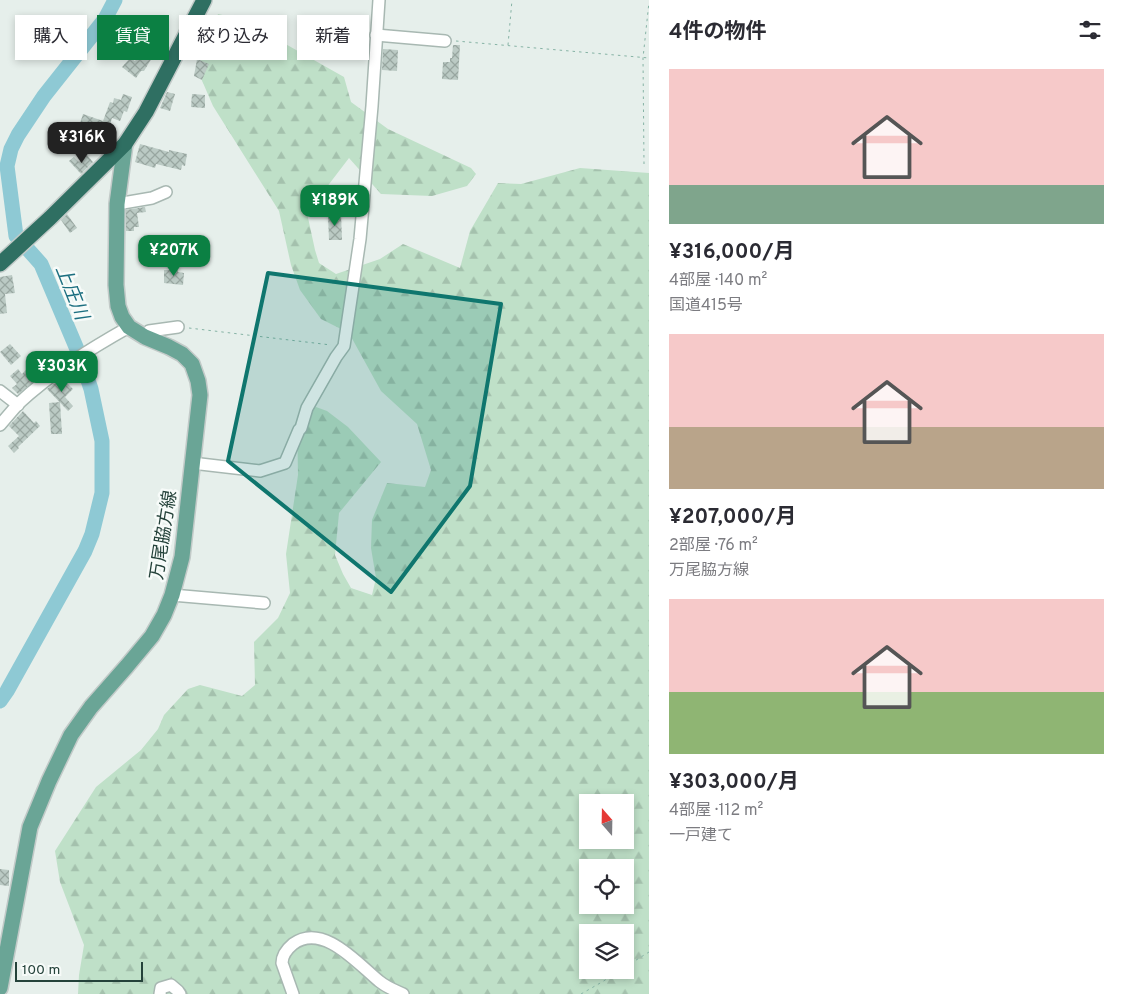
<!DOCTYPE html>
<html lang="ja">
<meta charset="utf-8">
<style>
body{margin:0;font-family:Overpass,"Noto Sans JP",sans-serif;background:#f2f2f3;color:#2b2b33;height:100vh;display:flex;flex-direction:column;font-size:19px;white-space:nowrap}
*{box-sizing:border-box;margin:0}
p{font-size:16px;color:#7c7c81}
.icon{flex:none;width:28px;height:28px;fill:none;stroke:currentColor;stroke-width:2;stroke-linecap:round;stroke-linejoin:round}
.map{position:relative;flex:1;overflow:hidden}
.details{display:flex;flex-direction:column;background:#fff;width:475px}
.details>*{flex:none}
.banner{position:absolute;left:15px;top:15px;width:475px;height:45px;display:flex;gap:10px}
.needle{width:32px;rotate:340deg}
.buttons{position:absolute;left:579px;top:794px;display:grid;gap:10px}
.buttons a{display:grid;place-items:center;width:55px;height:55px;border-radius:0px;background:#fff;box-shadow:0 2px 8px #0003;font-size:25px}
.scale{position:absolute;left:15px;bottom:12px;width:128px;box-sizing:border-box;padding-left:5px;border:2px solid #24423a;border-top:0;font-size:14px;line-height:18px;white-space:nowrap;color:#24423a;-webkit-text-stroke:4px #f7fbf9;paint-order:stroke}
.price{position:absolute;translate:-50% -42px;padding:0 11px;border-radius:10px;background:#0b8043;color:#fff;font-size:16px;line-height:32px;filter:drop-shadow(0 1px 2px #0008)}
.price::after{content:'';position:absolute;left:50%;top:30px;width:15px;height:11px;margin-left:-8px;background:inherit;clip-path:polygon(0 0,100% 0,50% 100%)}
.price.active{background:#222;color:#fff}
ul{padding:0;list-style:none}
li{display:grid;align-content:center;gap:10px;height:265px;padding:0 20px}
li span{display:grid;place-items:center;height:155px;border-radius:0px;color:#555}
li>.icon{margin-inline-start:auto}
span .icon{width:90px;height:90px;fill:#fffc;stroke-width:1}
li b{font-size:21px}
h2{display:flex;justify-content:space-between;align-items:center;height:60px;padding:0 20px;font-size:21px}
.tag{padding:0 18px;border-radius:0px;background:#fff;box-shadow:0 2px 8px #0003;font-size:18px;line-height:45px}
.tag.active{background:#0b8043;color:#fff}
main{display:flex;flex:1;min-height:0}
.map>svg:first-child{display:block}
.forest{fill:url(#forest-firs);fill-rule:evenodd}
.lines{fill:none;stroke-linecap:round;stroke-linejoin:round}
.river{stroke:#8ec9d4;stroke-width:15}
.building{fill:url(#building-cross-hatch)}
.minor-casing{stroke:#a8b8b2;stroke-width:14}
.major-casing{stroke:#c2cac8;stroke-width:18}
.highway-casing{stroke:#c2cac8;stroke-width:18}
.path{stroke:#86b3a5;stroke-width:1;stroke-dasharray:2.5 4;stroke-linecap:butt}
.minor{stroke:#fff;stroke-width:11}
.major{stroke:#6aa596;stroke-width:15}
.highway{stroke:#2f6f62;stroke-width:15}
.marked{fill:#0f766e;fill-opacity:0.2;stroke:#0f766e;stroke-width:4;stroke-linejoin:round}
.labels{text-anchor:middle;stroke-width:5;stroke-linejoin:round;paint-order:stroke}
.street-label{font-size:18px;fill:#24423a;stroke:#f7fbf9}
.water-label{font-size:19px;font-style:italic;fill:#1c6f80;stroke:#f7fbf9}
</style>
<main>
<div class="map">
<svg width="649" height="994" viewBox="0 0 649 994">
<defs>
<pattern id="forest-firs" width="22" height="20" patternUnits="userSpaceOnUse" patternTransform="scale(1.25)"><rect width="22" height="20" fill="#bfe0c8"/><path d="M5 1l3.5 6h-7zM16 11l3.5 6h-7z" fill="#a4c1ad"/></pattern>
<pattern id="building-cross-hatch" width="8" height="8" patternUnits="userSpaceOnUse" patternTransform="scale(1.25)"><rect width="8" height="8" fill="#bbcac4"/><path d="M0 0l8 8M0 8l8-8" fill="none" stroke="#98a6a0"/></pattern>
</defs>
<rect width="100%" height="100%" fill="#e6efeb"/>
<path class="forest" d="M218 14 241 19 344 77 351 102 388 129 471 168 476 174 467 186 432 196 381 194 349 158 307 213 315 250 319 263 336 274 380 259 403 244 460 268 470 231 498 183 521 184 580 168 649 173V994H78L79 975 84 945 60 882 55 851 96 787 141 750 158 729 164 715 188 689 200 685 242 696 255 685 254 642 278 618 290 593 286 554 298 475 297 417 316 407 327 411 348 427 381 462 339 513 335 555 343 574 351 588 372 595 376 578 371 548 372 520 387 483 425 487 431 470 417 424 381 391 349 333 321 319 300 290 291 265 279 211 213 106 197 69ZM588 802H625V840H588ZM588 868H625V905H588ZM588 932H625V970H588Z"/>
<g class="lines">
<polyline class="river" points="0,701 7,691 85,551 92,534 102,493 102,441 91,389 79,354 41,264 16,236 7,166 11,149 18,135 44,96 105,19 115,0"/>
</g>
<g class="building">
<polygon points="148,42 158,48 144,71 141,71 136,78 122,67 130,58 135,61"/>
<polygon points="453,45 460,45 458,80 442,79 443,62 450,62 450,58 452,58"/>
<polygon points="383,49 398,50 397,71 382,70"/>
<polygon points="197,59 209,64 202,80 194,76"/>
<polygon points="167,92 175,94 170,111 160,108"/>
<polygon points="123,94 132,97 127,112 124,111 120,121 112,118 104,145 89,141 89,143 75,139 83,114 103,121 110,102 113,103 114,98 121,100"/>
<polygon points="192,94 205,95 205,108 191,107"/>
<polygon points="140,144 169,152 169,150 187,154 185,166 182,165 181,170 156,164 155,168 135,162"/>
<polygon points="87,155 93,162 81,174 69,161 74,157 79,162"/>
<polygon points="145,207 146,212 137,213 139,227 134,227 134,231 126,231 126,210"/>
<polygon points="67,214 77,228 70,233 61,220"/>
<polygon points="341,214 342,240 329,240 328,215"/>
<polygon points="164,270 178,270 178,272 184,273 183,285 164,283"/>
<polygon points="12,275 15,293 5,294 7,313 0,314 0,277"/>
<polygon points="10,344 21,356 11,365 0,352"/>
<polygon points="43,352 56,364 18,394 12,388 17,384 10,376 18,369 22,374"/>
<polygon points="62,378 73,389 65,397 73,406 68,411 47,389"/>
<polygon points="60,402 62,434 51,434 49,403"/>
<polygon points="23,411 34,423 36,421 40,426 18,447 19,448 14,453 8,446 19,436 9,426"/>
<polygon points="0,869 9,870 9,886 0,885"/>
</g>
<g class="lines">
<g class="minor-casing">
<g id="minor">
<polyline points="376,35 445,41"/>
<polyline points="117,204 152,198 166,192"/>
<polyline points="145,337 149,331 178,327"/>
<polyline points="0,391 18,405"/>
<path d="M0 425C6 418 12 411 18 404 51 373 90 349 129 327"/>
<polyline points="192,463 260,471 285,463 299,430 301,428 307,408 336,357 344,346 360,239 372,106 379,0"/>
<polyline points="172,595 264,603"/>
<polyline points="160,994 161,988 171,985 178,991 180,994"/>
<path d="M293 994 282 963C282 955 287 949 293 944 323 922 358 964 379 981 386 987 394 990 403 994"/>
</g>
</g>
<g class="major-casing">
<polyline id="major" points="0,988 30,827 49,781 71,735 91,707 127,666 152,636 164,615 172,595 182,557 200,395 198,381 192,364 182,354 169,347 145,337 129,327 122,317 118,306 116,285 117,204 125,144"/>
</g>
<g class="highway-casing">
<polyline id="highway" points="0,264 50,218 125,144 146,112 204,0"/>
</g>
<g class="path">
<polyline points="456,41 649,58"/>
<polyline points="508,45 512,0"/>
<polyline points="644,164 643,58 649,2"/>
<polyline points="189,328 331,345"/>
<polyline points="625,967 649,952"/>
<polyline points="581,994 602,982 621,970"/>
</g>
<use href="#minor" class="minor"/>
<use href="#major" class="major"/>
<use href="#highway" class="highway"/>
</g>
<path class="marked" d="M268 273 501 304 470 486 391 592 228 461Z"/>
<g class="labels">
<g class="street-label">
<text transform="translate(163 535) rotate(-81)" y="6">万尾脇方線</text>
</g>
<g class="water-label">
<text transform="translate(73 292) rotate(68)" y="7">上庄川</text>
</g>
</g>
</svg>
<div class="buttons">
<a><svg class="needle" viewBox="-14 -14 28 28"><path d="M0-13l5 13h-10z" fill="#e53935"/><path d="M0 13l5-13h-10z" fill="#7c7c81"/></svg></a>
<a><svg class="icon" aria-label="locate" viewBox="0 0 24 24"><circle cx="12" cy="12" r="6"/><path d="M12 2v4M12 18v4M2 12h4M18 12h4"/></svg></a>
<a><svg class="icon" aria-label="layers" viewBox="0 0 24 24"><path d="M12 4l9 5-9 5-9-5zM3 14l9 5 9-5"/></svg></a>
</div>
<div class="scale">100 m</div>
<b class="price active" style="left:82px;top:164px">¥316K</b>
<b class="price" style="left:335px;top:227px">¥189K</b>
<b class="price" style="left:174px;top:277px">¥207K</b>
<b class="price" style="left:62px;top:393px">¥303K</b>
<div class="banner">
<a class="tag">購入</a>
<a class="tag active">賃貸</a>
<a class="tag">絞り込み</a>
<a class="tag">新着</a>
</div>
</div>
<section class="details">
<h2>4件の物件<svg class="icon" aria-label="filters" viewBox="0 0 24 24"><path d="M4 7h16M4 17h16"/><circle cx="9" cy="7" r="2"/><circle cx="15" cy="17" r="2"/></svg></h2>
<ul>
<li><span style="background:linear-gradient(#f6c9c9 75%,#7fa58c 0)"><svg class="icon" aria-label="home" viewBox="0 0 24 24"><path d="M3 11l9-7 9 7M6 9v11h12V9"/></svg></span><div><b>¥316,000/月</b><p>4部屋 · 140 m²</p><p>国道415号</p></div></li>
<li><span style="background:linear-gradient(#f6c9c9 60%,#b9a48a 0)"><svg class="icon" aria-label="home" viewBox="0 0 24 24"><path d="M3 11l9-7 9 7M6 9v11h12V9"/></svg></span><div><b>¥207,000/月</b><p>2部屋 · 76 m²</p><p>万尾脇方線</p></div></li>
<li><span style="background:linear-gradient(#f6c9c9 60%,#8fb573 0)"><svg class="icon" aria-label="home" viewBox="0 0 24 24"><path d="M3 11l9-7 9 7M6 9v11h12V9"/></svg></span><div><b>¥303,000/月</b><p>4部屋 · 112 m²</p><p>一戸建て</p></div></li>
</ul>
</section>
</main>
